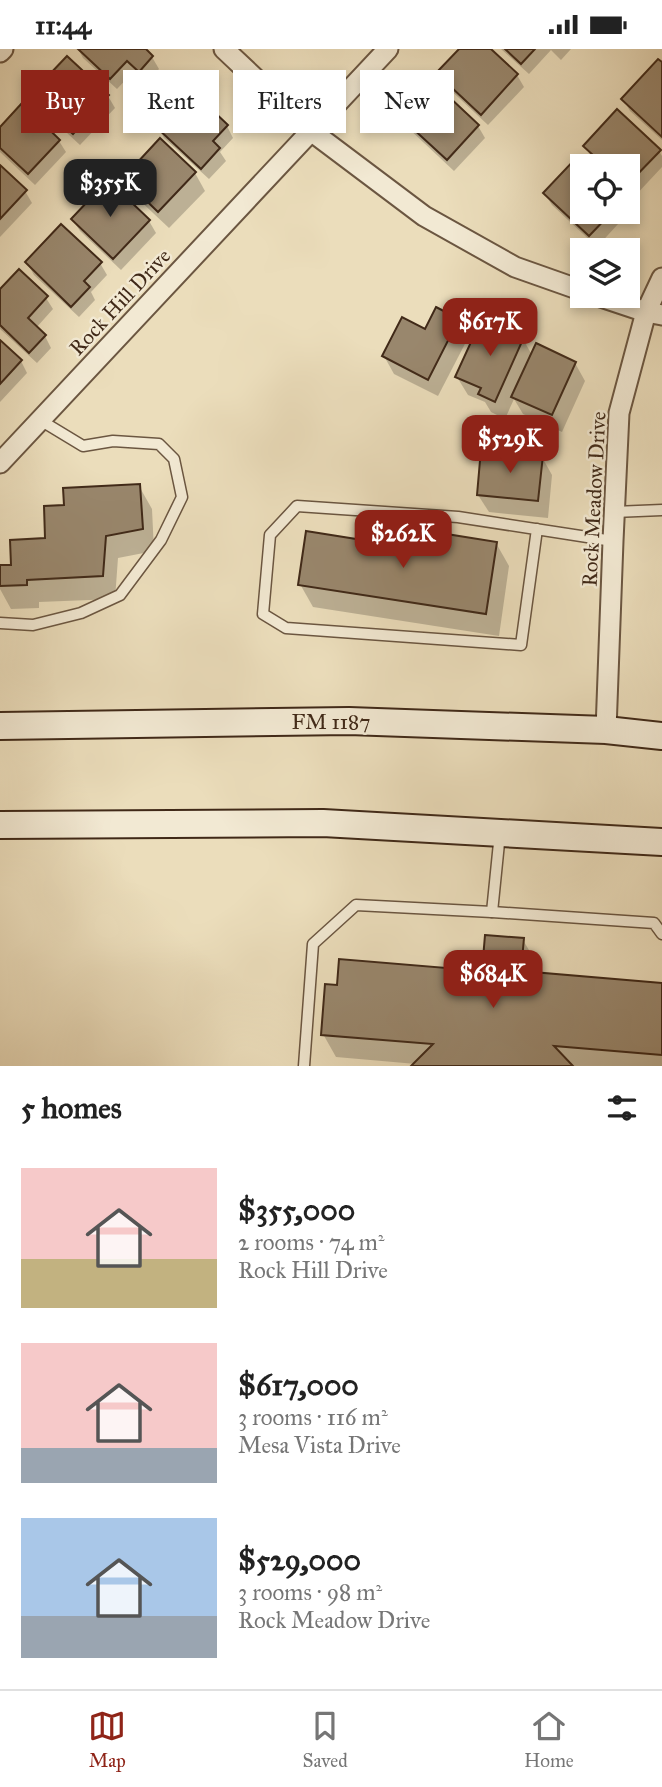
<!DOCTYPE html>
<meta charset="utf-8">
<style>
body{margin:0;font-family:"IM FELL Great Primer",serif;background:#f6f6f6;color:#222;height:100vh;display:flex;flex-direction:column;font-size:26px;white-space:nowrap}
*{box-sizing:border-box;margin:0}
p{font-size:23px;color:#767676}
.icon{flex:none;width:38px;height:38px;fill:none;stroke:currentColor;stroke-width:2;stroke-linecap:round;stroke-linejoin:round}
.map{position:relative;height:1017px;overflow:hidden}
.details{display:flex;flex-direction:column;background:#fff;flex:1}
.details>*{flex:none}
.guide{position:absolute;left:21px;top:21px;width:621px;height:63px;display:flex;gap:14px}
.fabs{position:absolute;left:570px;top:105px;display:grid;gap:14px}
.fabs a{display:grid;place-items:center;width:70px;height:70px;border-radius:0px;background:#fff;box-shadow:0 4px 10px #0003;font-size:35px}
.price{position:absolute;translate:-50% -60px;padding:0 16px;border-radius:14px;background:#8f2418;color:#fff;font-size:23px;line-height:46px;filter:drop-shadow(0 2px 4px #0008)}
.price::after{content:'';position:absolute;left:50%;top:42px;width:21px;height:16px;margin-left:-10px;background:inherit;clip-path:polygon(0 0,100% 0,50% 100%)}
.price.current{background:#222;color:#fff}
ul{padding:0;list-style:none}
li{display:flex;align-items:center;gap:21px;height:175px;padding:0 21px}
li span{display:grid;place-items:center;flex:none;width:196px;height:140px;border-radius:0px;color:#555}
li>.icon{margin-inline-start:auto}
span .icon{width:84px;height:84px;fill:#fffc;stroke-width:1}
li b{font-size:30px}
h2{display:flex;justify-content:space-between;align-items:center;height:84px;padding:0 21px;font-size:30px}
.tag{padding:0 24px;border-radius:0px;background:#fff;box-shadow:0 4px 10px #0003;font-size:24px;line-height:63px}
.tag.current{background:#8f2418;color:#fff}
.status{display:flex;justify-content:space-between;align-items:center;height:49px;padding:0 35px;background:#fff;direction:ltr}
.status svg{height:19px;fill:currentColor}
.tabs{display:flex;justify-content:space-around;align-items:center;height:98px;border-top:2px solid #e0e0e0;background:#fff;font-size:19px;color:#767676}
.tabs a{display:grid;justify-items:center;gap:4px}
.tabs .current{color:#8f2418}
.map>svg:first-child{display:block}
.shadow{fill:#0003}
.building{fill:#99876d;stroke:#402918;stroke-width:2}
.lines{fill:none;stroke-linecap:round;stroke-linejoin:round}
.lane-casing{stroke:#6b5641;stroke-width:13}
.street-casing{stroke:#6b5641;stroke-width:23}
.secondary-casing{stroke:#402918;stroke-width:30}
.lane{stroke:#f2e9d3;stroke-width:10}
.street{stroke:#f2e9d3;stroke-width:19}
.secondary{stroke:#f2e9d3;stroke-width:26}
.labels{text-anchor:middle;stroke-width:5;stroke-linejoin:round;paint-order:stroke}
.street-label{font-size:21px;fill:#402918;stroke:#f2e9d3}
</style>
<div class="status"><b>11:44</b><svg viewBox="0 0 49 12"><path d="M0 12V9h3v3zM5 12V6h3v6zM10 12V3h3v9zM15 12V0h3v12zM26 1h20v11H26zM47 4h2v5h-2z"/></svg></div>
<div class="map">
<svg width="662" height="1017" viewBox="0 0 662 1017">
<rect width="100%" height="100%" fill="#ebddbb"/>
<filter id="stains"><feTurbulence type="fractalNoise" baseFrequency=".00286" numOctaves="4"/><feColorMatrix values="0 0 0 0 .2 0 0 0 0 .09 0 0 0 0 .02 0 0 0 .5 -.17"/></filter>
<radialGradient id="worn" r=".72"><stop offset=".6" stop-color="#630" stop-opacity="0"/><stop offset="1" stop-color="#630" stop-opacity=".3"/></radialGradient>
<g class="shadow">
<polygon points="78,0 143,0 152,8 159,20 146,34 134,22 117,40 83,9"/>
<polygon points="461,0 489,0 517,26 524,38 488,76 445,36 438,24"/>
<polygon points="501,0 571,0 561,11 551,1 529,25"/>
<polygon points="662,16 662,91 630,62 623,50"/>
<polygon points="33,46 108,47 115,59 80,96 39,58"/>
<polygon points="400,66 478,77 485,89 454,122 407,78"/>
<polygon points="158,77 227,77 233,89 220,103 226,112 209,130 164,89"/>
<polygon points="0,80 59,92 66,103 35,136 0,103"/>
<polygon points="585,97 659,102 662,107 662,118 634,148 628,143 628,117 601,117 592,109"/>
<polygon points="578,110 585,117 583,117 583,163 629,163 597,198 552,156 545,145"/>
<polygon points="0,119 25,142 32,154 0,188"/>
<polygon points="195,124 205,142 169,179 135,147 125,129"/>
<polygon points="73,171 149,172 156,184 121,221 80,182"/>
<polygon points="27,214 100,214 107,226 91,243 95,251 79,268 34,226"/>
<polygon points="0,242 46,249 53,260 36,279 45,287 51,299 37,314 0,280"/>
<polygon points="458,271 468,289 438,347 394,325 384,307"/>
<polygon points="523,290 532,306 575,314 585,332 562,383 523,365 514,350 505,370 491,363 485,353 468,346 457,328"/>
<polygon points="0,293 21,312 27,324 0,353"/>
<polygon points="542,408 552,426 548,469 489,463 478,446"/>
<polygon points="139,437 152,460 154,502 118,509 115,550 39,553 39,559 11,560 0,540 0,518 13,518 47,491 66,458"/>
<polygon points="496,494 509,517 499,587 313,558 300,535 439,505"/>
<polygon points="523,891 536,913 535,925 662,936 662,1017 413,1017 416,1015 336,1008 323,985 338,938 483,924"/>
</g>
<g class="building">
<polygon points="78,0 146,0 153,7 139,23 127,12 110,30"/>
<polygon points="459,0 491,0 518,25 481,66 436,24"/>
<polygon points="505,0 535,0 521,15"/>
<polygon points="67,7 109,46 73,85 30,46"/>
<polygon points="658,10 662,13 662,88 621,50"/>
<polygon points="431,31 479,76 447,111 398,66"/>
<polygon points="190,40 228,76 213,92 220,99 201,120 155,77"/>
<polygon points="22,54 60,91 28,125 0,99 0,78"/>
<polygon points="617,60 661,101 628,135 628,117 605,117 583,97"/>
<polygon points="160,89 196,123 158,163 123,129"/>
<polygon points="577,108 588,117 583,117 583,163 612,163 589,187 543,144"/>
<polygon points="0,116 27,141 0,170"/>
<polygon points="108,131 150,171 113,210 71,170"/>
<polygon points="61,175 102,213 84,232 90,238 71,258 25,213"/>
<polygon points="19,220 48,247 28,269 46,286 29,304 0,276 0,240"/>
<polygon points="436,258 459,270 428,331 382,307 402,268 425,280"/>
<polygon points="482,269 524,288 495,353 478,345 481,339 455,328"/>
<polygon points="0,291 22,311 0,335"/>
<polygon points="536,294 576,313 552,366 511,348"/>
<polygon points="481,400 543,406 538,452 477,446"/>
<polygon points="140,435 143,480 106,487 103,527 27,531 27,536 0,537 0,516 11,516 10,491 45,489 44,457 64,456 63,439"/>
<polygon points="306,482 438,503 440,484 497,493 486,565 298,536"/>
<polygon points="485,886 524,889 521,922 662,934 662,1006 554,997 573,1017 411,1017 433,995 321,986 325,935 337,936 339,910 482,922"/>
</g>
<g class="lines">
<g class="lane-casing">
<g id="lane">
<polyline points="614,463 662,461"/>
<polyline points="537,480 521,596 286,579 263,565 270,486 297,457 458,468 613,492"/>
<polyline points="0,574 33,576 81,564 120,546 161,491 182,448 174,410 159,395 113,392 83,397 40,371"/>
<polyline points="492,863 500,784"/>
<polyline points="304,1017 313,895 356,856 492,863 654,874 662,885"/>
</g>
</g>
<g class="street-casing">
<g id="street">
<polyline points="224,0 311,82 424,167 515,218 583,242"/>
<polyline points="0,3 3,0"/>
<polyline points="598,247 646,263 662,266"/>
<polyline points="0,414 388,0"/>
<polyline points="606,681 613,492 619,364 646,263 662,229"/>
</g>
</g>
<g class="secondary-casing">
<g id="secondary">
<polyline points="0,677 349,672 606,681 662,687"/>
<polyline points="0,776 323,774 662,793"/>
</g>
</g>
<use href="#lane" class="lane"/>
<use href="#street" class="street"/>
<use href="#secondary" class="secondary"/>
</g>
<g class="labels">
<g class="street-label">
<text transform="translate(120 253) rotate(-47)" y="7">Rock Hill Drive</text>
<text transform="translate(594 450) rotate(-87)" y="7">Rock Meadow Drive</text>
<text x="331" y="680">FM 1187</text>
</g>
</g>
<rect width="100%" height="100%" filter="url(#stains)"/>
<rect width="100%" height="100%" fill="url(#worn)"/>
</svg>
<div class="fabs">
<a><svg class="icon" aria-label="locate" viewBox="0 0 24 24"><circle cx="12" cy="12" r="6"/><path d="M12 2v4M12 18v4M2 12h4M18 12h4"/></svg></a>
<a><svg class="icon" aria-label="layers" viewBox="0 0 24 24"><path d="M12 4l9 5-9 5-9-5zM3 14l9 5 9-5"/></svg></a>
</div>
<b class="price current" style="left:110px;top:170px">$355K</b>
<b class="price" style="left:490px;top:309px">$617K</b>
<b class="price" style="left:510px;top:426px">$529K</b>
<b class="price" style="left:403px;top:521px">$262K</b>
<b class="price" style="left:493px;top:961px">$684K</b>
<div class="guide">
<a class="tag current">Buy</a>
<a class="tag">Rent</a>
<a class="tag">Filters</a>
<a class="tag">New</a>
</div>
</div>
<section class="details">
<h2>5 homes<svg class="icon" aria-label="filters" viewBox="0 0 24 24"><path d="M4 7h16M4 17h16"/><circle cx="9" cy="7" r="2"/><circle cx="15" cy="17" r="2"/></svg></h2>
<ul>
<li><span style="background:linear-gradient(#f6c9c9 65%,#c2b280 0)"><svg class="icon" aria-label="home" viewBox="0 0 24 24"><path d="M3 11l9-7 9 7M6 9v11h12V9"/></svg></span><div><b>$355,000</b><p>2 rooms · 74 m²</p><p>Rock Hill Drive</p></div></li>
<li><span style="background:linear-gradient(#f6c9c9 75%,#9aa5b1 0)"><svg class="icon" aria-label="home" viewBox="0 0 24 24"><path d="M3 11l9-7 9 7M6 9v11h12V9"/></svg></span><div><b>$617,000</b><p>3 rooms · 116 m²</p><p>Mesa Vista Drive</p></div></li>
<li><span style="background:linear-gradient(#a9c7e8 70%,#9aa5b1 0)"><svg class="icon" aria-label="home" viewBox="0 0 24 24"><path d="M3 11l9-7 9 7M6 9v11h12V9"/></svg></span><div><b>$529,000</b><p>3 rooms · 98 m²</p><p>Rock Meadow Drive</p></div></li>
</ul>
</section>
<nav class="tabs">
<a class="current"><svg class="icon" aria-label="map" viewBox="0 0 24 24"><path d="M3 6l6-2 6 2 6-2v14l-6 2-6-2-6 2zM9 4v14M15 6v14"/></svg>Map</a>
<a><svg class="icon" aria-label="saved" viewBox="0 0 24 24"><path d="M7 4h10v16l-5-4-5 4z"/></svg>Saved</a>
<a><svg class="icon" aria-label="home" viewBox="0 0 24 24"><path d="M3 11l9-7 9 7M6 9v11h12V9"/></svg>Home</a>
</nav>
